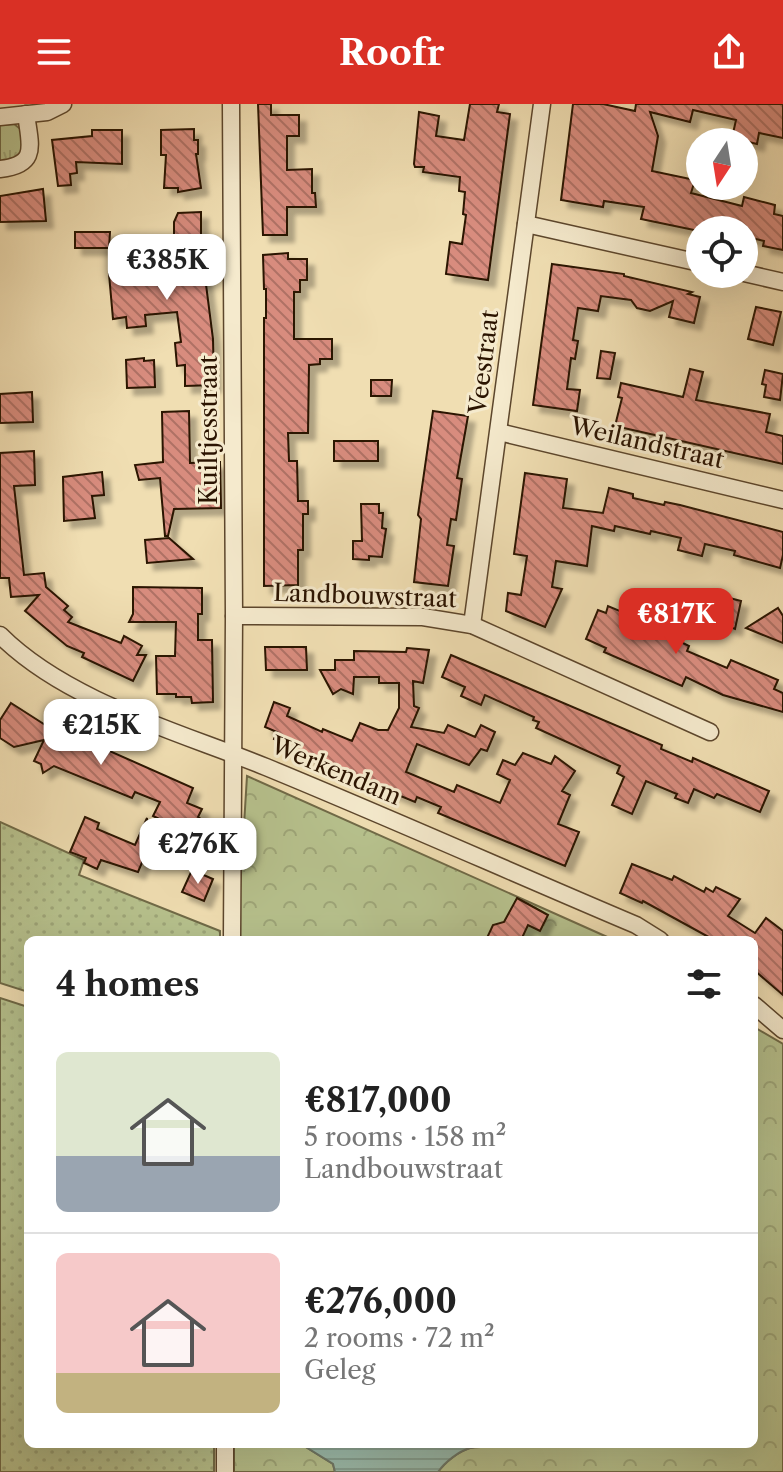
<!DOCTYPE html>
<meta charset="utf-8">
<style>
body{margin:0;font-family:"Libre Caslon Text",serif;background:#f6f6f6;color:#222;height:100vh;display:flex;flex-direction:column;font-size:30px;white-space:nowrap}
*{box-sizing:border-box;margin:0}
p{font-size:26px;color:#767676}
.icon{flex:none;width:44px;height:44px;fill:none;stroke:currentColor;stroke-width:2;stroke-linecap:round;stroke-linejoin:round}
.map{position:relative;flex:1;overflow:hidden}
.sheet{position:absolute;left:24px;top:832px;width:734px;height:512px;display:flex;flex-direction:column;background:#fff;border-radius:12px;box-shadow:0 8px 32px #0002}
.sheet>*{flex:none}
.needle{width:52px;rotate:192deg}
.buttons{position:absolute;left:686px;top:24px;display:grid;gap:16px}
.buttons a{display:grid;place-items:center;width:72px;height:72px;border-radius:50%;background:#fff;box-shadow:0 8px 32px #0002;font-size:40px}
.price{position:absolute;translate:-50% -68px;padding:0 18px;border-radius:16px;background:#fff;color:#222;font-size:26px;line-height:52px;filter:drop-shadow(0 2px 4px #0008)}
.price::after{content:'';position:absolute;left:50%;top:48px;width:24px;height:18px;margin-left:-12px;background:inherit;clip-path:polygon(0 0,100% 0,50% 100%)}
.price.active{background:#d93025;color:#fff}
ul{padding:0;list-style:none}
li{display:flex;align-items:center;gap:24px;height:200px;padding:0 32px}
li+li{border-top:2px solid #e0e0e0}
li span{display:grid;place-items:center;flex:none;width:224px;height:160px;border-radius:12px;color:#555}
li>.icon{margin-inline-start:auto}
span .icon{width:96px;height:96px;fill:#fffc;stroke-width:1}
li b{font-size:34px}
h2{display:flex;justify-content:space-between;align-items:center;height:96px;padding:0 32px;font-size:34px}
header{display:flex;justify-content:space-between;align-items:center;height:104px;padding:0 32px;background:#d93025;color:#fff;font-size:36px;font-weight:800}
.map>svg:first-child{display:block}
.grass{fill:url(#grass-dots);stroke:#706a47;stroke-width:2}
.forest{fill:url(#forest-crowns);stroke:#706a47;stroke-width:2}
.park{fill:url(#park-tufts);stroke:#706a47;stroke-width:2}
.water{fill:url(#water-rules);stroke:#6d7868;stroke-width:2}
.building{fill:url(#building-back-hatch);stroke:#2a1300;stroke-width:2;filter:url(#shadow)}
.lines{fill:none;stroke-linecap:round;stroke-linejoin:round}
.street-casing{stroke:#5c462c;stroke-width:19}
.street{stroke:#f5eacd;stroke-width:16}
.labels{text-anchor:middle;stroke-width:6;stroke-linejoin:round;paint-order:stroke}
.street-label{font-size:24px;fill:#2a1300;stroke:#f5eacd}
</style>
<header><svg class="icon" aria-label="menu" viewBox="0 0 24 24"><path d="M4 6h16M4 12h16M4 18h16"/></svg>Roofr<svg class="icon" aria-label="share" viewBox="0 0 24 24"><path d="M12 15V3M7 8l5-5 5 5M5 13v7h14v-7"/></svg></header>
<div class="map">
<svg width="783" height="1368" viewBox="0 0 783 1368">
<defs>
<pattern id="grass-dots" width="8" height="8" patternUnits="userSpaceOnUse" patternTransform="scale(2)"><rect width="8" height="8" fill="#b7c28e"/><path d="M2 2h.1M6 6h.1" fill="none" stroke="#9ea679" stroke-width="1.8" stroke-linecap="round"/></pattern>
<pattern id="forest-crowns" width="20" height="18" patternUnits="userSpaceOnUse" patternTransform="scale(2)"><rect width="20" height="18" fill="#b7c28e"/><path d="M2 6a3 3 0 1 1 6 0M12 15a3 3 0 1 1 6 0" fill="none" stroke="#9ea679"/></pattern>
<pattern id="park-tufts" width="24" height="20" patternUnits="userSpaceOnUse" patternTransform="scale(2)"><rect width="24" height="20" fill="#b7c28e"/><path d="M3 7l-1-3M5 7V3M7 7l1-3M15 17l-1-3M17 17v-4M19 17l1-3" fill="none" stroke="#9ea679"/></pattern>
<pattern id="water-rules" width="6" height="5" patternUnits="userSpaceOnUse" patternTransform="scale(2)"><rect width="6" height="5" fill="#9abcad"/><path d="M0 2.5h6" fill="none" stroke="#85a193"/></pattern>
<pattern id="building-back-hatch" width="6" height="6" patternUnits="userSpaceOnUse" patternTransform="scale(2)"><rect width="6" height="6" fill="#d88c7e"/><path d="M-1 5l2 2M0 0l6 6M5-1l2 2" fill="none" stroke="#af7165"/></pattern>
<filter id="shadow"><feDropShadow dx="7" dy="7" stdDeviation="2" flood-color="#0004"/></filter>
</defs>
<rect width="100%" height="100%" fill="#f0deb2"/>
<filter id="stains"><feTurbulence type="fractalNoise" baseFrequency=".0025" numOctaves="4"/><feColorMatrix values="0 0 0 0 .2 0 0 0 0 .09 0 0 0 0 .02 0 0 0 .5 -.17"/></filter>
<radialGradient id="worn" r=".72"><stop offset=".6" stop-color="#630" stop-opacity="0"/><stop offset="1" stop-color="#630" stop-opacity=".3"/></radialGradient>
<g class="grass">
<polygon points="0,718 84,756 79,771 220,827 220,836 28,836 28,888 0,879"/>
<polygon points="0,894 28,903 28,1340 214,1340 214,1368 0,1368"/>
</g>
<g class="forest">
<polygon points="247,672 614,836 237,836"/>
<path d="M754 923 783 940V1368H438C445 1358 459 1347 470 1344 482 1341 493 1346 504 1340H754Z"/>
<polygon points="234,1340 301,1340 333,1360 335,1368 234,1368"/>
</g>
<polygon class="park" points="14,20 23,27 25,50 0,60 0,21"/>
<path class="water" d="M301 1340H504C493 1346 482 1341 470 1344 459 1347 445 1358 438 1368H335L333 1360Z"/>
<g class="building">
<polygon points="258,0 271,0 271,11 299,11 299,32 287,32 287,66 312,65 312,89 315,89 316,103 287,103 287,131 263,131"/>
<polygon points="470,0 499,0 497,8 510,10 488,176 446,170 450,138 462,140 466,111 463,110 465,88 459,87 460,73 423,68 424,63 415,63 414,60 419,8 439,12 436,32 464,36"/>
<polygon points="573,0 603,0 635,7 636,0 783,0 783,34 759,29 757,40 732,34 736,16 693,6 690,18 650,8 658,32 652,67 695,76 691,89 742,102 744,93 775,101 774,110 783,112 783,146 763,142 764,137 744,132 744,126 694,126 641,115 644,103 604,97 603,103 561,96"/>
<polygon points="194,25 194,36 198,36 198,50 196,50 201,84 178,88 178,84 164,84 166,51 161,51 161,26"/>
<polygon points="92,26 122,26 122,60 76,58 77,69 70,70 71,81 58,82 52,36 92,32"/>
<polygon points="43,85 46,117 0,118 0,92"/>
<polygon points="201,108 201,131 174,131 174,118 178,109"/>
<polygon points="75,128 110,128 109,144 75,144"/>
<polygon points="173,133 176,160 203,157 213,235 214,281 185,282 185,261 177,262 175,239 181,238 177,208 145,211 146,222 127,224 126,213 113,215 109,170 114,170 112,151 150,147 149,135"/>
<polygon points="288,149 288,155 307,155 307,176 300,176 300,188 294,188 294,235 332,235 332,255 320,255 320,260 309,261 308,329 288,329 289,357 297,357 298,397 308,397 308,410 303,410 303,446 298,446 298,481 264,482 264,214 266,214 266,185 264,185 263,151"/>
<polygon points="552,160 624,170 624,172 692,188 688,190 700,193 694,219 669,213 673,197 650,207 637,204 631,196 601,192 598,207 578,204 573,236 578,237 575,255 571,254 567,285 580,286 577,307 533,301"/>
<polygon points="756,203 781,208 773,241 748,235"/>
<polygon points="601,247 615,249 610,275 597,274"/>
<polygon points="144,254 144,257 154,256 155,283 127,284 126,256"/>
<polygon points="690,265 703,268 696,296 770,310 766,328 783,332 783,360 615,322 622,294 618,293 621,279 683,293"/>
<polygon points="765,266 783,270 780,296 764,293 766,281 762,280"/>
<polygon points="371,276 392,276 391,292 371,292"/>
<polygon points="32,288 33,318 0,319 0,290"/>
<polygon points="189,307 190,359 220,358 221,404 174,405 168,432 165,432 160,374 139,376 135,361 163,358 162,308"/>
<polygon points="433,307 468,312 457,374 462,375 456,416 451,415 447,441 454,442 448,482 414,478 421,415 418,411"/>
<rect x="334" y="337" width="44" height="20"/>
<polygon points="34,347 35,381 14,382 24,471 44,469 46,483 68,502 64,506 72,513 68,518 121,539 124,532 142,542 137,551 146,551 133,577 82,553 84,549 67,542 25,507 39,491 11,493 9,474 0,474 0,349"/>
<polygon points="102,368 104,391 92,392 95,414 64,417 63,373"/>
<polygon points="525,369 567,375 563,404 603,409 609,384 633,390 633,394 664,401 665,398 680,401 783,428 783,451 780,464 734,451 735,447 705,440 702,452 678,446 681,434 651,427 650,430 615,422 614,427 592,422 587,462 556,457 552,483 562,485 545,523 506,507 508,489 521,491 527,452 514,450"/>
<polygon points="361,400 379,400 379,409 383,409 382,424 386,425 382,453 369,452 369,456 353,455 353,437 362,437"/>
<polygon points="169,434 193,455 147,459 145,436"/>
<polygon points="133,483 202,484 202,510 198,510 198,536 212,536 213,598 192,599 191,593 176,593 176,590 157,590 156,552 175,552 176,518 129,518 133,510"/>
<polygon points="722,492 741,497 735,525 700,511 706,498 720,502"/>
<polygon points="628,493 655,496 645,520 689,542 687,547 727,564 731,556 778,576 774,585 783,589 783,608 723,591 686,573 682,582 604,548 606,544 586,535 598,506 606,509 608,502 622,508"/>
<polygon points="778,504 783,512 783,539 746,524"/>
<polygon points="265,543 306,543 307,566 266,566"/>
<polygon points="407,544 429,546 423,579 413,577 414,602 419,604 411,623 444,629 448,621 475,633 481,621 495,628 487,647 481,645 469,661 417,640 406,668 454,688 457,681 500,699 510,676 497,670 503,656 515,661 523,649 551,660 555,652 575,667 562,687 570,691 558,720 579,728 565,762 438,709 441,703 417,693 415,698 321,659 274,635 277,628 265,623 274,598 290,604 287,612 322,628 323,625 352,637 360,619 378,626 388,626 399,604 399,579 379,579 379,573 354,573 353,590 341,585 333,590 320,566 335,566 335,556 354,556 354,547 406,548"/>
<polygon points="451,551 662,641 661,645 692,658 693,654 769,687 760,708 717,690 714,694 694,685 688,699 675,694 677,690 646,677 632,710 612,701 624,673 617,669 620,662 536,624 539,618 533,616 534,613 485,591 481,601 461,592 465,583 442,573"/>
<polygon points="11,599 50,624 51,621 193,684 187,699 202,705 198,713 201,715 193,731 153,712 160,698 135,688 132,694 54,662 43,669 41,660 34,657 44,636 14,643 0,634 0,616"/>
<polygon points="85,713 99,719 97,725 135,741 147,714 149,742 138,768 101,756 97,765 84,759 86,754 70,748"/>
<polygon points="632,760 672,776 674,772 704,788 706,784 713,788 716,783 740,795 728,812 755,829 766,814 783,827 783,891 754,866 754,836 714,836 643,797 642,799 620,789"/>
<polygon points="192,766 213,775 204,797 182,788"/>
<polygon points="517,794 548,811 540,827 528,821 521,836 486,836 493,821 504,818"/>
</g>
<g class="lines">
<g class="street-casing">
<g id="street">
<polyline points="231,0 234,512 232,836"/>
<polyline points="0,13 47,8 63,0"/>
<path d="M0 65C39 61 30 41 26 10"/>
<polyline points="526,120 700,159"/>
<polyline points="744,169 783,178"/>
<polyline points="499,328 783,396"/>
<polyline points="234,512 423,513 472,521 710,628"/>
<polyline points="472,521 542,0"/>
<path d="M0 531C67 598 180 628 266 663 390 714 513 769 636 821L660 836"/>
<polyline points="754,901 783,926"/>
<polyline points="225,1368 225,1340"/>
</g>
</g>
<use href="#street" class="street"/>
</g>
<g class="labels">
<g class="street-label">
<text transform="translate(484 258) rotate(-83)" y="8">Veestraat</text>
<text transform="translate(209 326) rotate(-90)" y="8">Kuiltjesstraat</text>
<text transform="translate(647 339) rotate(13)" y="8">Weilandstraat</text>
<text transform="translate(365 492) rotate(2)" y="8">Landbouwstraat</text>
<text transform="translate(336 667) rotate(23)" y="8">Werkendam</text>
</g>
</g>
<rect width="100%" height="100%" filter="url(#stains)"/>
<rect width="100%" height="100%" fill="url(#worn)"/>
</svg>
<div class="buttons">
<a><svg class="needle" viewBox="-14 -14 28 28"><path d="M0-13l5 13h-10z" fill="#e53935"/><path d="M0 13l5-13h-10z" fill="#767676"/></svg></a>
<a><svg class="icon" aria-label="locate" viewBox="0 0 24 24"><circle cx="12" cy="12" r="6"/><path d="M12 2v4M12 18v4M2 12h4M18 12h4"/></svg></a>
</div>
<b class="price" style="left:167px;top:198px">€385K</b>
<b class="price active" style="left:676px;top:552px">€817K</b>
<b class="price" style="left:101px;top:663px">€215K</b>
<b class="price" style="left:198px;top:782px">€276K</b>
<section class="sheet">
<h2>4 homes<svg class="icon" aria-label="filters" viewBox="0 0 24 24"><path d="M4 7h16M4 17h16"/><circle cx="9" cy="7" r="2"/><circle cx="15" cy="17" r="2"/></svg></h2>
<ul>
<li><span style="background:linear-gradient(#dfe7d0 65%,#9aa5b1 0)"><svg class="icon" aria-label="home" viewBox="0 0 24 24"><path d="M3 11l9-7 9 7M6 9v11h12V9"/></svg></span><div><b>€817,000</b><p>5 rooms · 158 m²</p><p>Landbouwstraat</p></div></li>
<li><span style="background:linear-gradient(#f6c9c9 75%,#c2b280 0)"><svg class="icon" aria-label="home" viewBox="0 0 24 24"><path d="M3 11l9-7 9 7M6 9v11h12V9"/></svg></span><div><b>€276,000</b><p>2 rooms · 72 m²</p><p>Geleg</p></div></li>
</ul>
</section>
</div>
